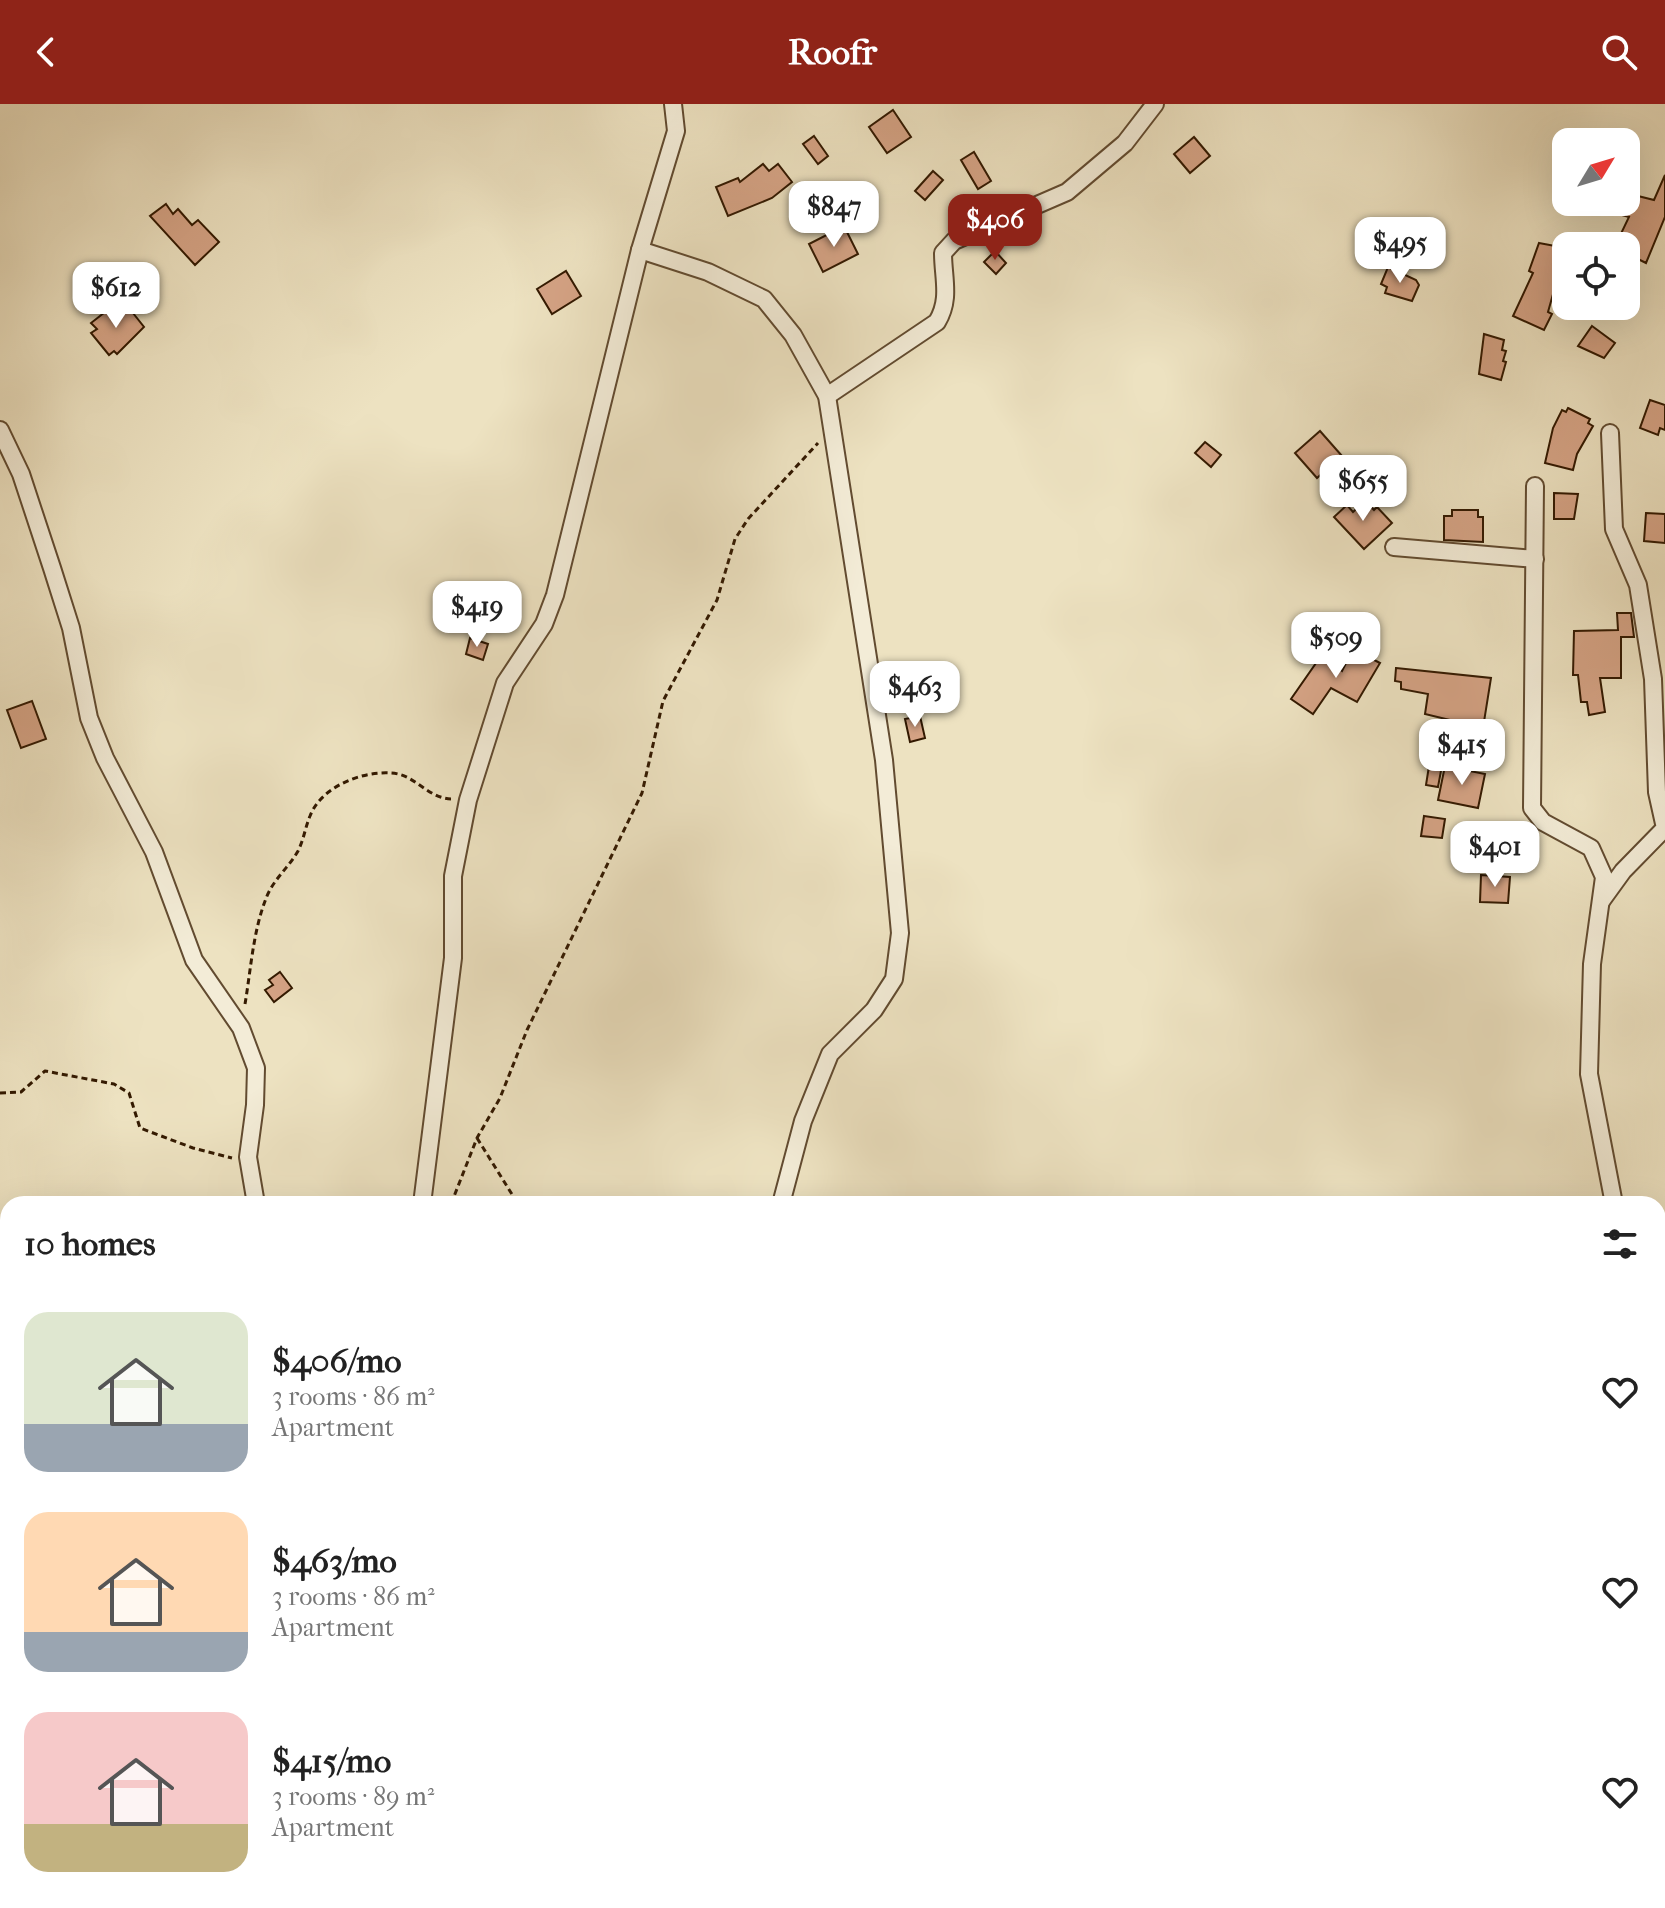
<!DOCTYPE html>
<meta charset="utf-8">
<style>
body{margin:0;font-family:"IM FELL French Canon",serif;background:#f6f6f6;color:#222;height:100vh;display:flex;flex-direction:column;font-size:30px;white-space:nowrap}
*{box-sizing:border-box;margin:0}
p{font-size:26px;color:#767676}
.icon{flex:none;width:44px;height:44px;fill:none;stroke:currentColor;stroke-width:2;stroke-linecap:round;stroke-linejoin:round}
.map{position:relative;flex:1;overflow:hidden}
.drawer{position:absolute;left:0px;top:1092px;width:1666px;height:712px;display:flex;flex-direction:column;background:#fff;border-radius:24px 24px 0 0;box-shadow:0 8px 32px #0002}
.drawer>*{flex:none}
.needle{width:52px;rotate:52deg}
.buttons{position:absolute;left:1552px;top:24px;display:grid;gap:16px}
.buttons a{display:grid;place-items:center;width:88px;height:88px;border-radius:16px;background:#fff;box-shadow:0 8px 32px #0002;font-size:40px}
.price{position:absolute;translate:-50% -68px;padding:0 18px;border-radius:16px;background:#fff;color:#222;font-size:26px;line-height:52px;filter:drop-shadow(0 2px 4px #0008)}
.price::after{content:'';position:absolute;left:50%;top:48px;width:24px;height:18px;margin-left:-12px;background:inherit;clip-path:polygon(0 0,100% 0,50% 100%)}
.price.active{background:#8f2418;color:#fff}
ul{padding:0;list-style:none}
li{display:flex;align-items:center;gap:24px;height:200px;padding:0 24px}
li span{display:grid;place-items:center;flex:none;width:224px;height:160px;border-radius:24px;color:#555}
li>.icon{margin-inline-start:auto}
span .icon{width:96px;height:96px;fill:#fffc;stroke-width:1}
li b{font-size:34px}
h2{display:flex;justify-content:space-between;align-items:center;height:96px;padding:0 24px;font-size:34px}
header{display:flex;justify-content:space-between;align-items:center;height:104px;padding:0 24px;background:#8f2418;color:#fff;font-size:36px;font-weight:700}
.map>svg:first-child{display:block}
.building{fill:#d5a385;stroke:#331900;stroke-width:2}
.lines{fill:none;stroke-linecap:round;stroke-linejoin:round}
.lane-casing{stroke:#624b30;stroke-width:12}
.street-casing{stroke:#624b30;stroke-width:20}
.path{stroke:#331900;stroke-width:3;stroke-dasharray:6 4;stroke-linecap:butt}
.lane{stroke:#f3ecd7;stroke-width:8}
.street{stroke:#f3ecd7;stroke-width:16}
</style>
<header><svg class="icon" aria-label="back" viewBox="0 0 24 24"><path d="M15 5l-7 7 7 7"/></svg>Roofr<svg class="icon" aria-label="search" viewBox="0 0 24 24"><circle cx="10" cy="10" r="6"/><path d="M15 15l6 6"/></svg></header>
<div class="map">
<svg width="1665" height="1804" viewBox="0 0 1665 1804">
<rect width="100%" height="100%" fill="#ede2c1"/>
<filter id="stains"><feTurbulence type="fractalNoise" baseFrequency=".0025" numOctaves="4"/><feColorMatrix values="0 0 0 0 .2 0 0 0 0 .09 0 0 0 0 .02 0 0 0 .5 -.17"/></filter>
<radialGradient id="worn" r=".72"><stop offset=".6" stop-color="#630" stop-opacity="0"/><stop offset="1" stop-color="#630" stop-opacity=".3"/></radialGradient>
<g class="building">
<polygon points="893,6 911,33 887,49 869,23"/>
<polygon points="814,32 828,52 818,60 803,40"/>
<polygon points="1194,33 1210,52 1190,69 1174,50"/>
<polygon points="974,48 991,77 978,85 961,56"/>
<polygon points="763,60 769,67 778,60 792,78 772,94 728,112 716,83 738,74 740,78"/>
<polygon points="933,67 943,76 925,96 915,87"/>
<polygon points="1665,71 1665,113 1646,159 1626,149 1626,142 1616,140 1629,113 1622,111 1626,89 1654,96"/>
<polygon points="166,100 173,110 178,105 192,121 198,116 219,138 195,161 150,112"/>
<polygon points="844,122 858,150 823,168 809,140"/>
<polygon points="1539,139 1566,144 1548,208 1552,210 1544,226 1513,212 1533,169 1529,167"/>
<polygon points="995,147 1006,159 996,170 984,158"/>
<polygon points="1388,163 1416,176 1419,181 1412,197 1385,189 1387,183 1381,180"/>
<polygon points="566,167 581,192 552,210 537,185"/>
<polygon points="129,204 144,223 117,250 114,247 109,251 91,229 97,225 91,219 109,205 114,211"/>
<polygon points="1592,222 1615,239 1604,254 1578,242"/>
<polygon points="1484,230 1504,236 1502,246 1506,247 1503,257 1506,258 1501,276 1479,270"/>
<polygon points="1650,296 1665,301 1665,326 1660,324 1658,331 1640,324"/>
<polygon points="1568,304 1590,315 1588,319 1593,322 1577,350 1573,366 1545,359 1553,324 1562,306 1566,308"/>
<polygon points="1320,327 1342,352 1317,374 1295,349"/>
<polygon points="1205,338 1221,351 1211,363 1195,349"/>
<polygon points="1554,389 1578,390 1574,415 1554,415"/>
<polygon points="1365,397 1374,406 1377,403 1392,419 1364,445 1334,413 1347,401 1353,408"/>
<polygon points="1452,406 1478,406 1478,413 1483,413 1483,438 1444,436 1444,412 1452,412"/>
<polygon points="1646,409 1665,410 1665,439 1644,437"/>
<polygon points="480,491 492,499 479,531 465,527 469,508"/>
<polygon points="1617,509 1631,509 1634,533 1621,533 1621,574 1600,574 1605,608 1589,611 1587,598 1581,598 1578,571 1573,571 1574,527 1618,526"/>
<polygon points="470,534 488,540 483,556 466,550"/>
<polygon points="1353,545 1380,559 1357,598 1331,584 1313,610 1291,595 1321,552 1342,567"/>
<polygon points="1396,564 1491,574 1483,624 1425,610 1428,590 1401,585 1401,578 1395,577"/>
<polygon points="32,597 46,635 21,644 7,606"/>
<polygon points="920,612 925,634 910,638 905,615"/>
<polygon points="1432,643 1445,645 1438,683 1426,681"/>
<polygon points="1445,662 1485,670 1478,704 1438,696"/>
<polygon points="1424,712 1445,715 1442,734 1421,732"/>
<polygon points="1481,771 1510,773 1508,799 1480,798"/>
<polygon points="280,868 292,884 274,898 265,886 273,881 269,876"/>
</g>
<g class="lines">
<g class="lane-casing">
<polyline id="lane" points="0,1588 8,1587"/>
</g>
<g class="street-casing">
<g id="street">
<polyline points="640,146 708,168 764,195 793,231 827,292 884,656 900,829 894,875 874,906 830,950 803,1017 781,1100"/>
<path d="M827 292 937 218C951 195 943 174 943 149L954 137 1067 88 1125 39 1155 0"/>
<polyline points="0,326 21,370 52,464 71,524 89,614 105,654 154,748 194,856 241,924 256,964 255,1001 248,1053 256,1100"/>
<polyline points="1535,382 1532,704 1543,718 1591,744 1604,773 1592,860 1589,970 1614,1100"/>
<polyline points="1394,443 1535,455"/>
<polyline points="1602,796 1623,767 1665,724 1657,688 1653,575 1638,481 1614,425 1610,329"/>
<polyline points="422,1100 453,854 453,772 468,696 505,579 544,520 555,491 640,146 676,27 673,0"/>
<polyline points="1658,1168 1665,1166"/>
<polyline points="289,1796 297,1804"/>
<polyline points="1213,1796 1221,1804"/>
<polyline points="1595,1796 1598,1804"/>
<polyline points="15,1804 22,1796"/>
<polyline points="964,1804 973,1796"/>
</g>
</g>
<g class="path">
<path d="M245 900C251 865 253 826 267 792 274 775 289 763 298 747 304 735 305 724 310 712 321 683 361 667 391 669 415 670 427 694 451 695"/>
<polyline points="0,989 21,988 45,967 114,980 129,989 140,1024 193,1044 232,1054"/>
<polyline points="477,1034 518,1100"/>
<polyline points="451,1100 477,1034 500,994 527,926 642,689 663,597 717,496 735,435 748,415 818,339"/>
<polyline points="1405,1796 1414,1804"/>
</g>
<use href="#lane" class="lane"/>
<use href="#street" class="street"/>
</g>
<rect width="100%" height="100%" filter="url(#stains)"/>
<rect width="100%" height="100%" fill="url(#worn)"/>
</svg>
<div class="buttons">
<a><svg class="needle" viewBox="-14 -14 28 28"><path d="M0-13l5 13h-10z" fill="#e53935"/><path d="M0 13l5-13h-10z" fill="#767676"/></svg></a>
<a><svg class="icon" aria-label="locate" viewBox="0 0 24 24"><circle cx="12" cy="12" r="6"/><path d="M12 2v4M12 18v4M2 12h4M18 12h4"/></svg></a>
</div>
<b class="price" style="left:834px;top:145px">$847</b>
<b class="price active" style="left:995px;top:158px">$406</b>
<b class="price" style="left:1400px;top:181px">$495</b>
<b class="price" style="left:116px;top:226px">$612</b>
<b class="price" style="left:1363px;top:419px">$655</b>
<b class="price" style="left:477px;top:545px">$419</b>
<b class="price" style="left:1336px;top:576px">$509</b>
<b class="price" style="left:915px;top:625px">$463</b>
<b class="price" style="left:1462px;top:683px">$415</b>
<b class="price" style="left:1495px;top:785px">$401</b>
<section class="drawer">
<h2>10 homes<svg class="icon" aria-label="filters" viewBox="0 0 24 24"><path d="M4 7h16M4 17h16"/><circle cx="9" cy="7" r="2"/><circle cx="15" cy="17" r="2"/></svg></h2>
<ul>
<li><span style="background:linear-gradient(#dfe7d0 70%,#9aa5b1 0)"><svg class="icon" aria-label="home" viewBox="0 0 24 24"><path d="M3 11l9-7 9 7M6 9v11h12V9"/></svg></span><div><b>$406/mo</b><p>3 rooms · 86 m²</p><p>Apartment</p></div><svg class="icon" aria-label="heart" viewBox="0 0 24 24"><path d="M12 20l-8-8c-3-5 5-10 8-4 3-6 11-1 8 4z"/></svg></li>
<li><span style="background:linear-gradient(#ffd9b3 75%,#9aa5b1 0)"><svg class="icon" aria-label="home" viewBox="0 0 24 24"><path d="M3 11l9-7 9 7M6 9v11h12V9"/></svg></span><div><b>$463/mo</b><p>3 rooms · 86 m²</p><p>Apartment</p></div><svg class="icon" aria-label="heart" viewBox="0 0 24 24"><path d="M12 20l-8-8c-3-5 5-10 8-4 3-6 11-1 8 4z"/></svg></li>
<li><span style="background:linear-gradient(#f6c9c9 70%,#c2b280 0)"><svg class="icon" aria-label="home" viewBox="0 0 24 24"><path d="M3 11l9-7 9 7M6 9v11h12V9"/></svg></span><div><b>$415/mo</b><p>3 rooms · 89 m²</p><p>Apartment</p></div><svg class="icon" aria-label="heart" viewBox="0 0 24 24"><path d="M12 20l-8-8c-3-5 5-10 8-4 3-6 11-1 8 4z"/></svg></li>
</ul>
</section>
</div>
